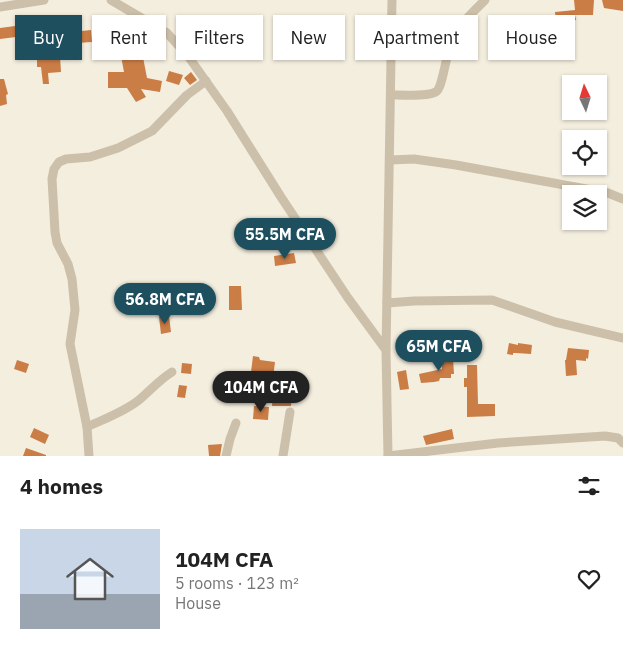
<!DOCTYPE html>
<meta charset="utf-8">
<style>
body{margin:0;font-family:"IBM Plex Sans",sans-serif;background:#f2f2f2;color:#222;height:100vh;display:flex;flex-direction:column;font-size:19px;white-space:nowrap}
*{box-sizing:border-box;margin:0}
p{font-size:16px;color:#767676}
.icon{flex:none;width:28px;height:28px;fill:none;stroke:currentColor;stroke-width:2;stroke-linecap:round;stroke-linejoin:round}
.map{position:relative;height:456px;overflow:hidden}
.side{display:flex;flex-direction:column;background:#fff;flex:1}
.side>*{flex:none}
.hud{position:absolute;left:15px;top:15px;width:594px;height:45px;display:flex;gap:10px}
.needle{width:32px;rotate:356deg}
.buttons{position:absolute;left:562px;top:75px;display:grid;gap:10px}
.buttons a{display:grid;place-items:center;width:45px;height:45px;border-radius:0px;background:#fff;box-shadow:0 1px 4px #0004;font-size:25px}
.price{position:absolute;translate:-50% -42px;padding:0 11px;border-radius:18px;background:#1d4f5e;color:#fff;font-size:16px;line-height:32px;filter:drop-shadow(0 1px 2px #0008)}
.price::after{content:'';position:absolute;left:50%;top:30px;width:15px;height:11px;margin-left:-8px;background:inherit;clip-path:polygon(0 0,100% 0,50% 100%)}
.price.on{background:#222;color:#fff}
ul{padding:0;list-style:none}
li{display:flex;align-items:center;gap:15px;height:125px;padding:0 20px}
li+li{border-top:1px solid #e0e0e0}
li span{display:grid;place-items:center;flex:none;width:140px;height:100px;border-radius:0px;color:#555}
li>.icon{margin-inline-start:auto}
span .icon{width:60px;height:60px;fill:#fffc;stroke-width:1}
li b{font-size:21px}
h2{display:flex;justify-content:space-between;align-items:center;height:60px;padding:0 20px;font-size:21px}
.tag{padding:0 18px;border-radius:0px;background:#fff;box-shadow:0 1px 4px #0004;font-size:18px;line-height:45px}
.tag.on{background:#1d4f5e;color:#fff}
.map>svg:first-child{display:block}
.building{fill:#cb7d46}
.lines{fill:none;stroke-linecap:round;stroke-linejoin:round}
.street{stroke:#cdc0aa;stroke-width:9}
</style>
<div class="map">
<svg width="623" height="456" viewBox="0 0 623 456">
<rect width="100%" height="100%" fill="#f4eedf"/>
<g class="building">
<polygon points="574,0 594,0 593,15 575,15 576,20 556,23 555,12 575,10"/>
<polygon points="602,0 623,0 623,11 604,8"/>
<polygon points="15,26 16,37 0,39 0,28"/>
<polygon points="132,27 133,43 124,43 123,28"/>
<polygon points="76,28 82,28 82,31 91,30 92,42 77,43"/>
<polygon points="112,39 112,48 103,49 102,40"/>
<polygon points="75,46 75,56 61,57 60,47"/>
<polygon points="142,52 147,78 162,81 160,92 141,89 146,97 136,102 127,88 108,88 108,72 124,72 121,56"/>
<polygon points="60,56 61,72 48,73 49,84 43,84 41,67 37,67 37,57"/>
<polygon points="169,71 183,75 179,85 166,81"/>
<polygon points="191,72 197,80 190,85 184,78"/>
<polygon points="0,79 4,79 8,94 6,95 7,104 0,106"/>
<polygon points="294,253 296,263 275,266 274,256"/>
<polygon points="229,286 241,286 242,310 229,310"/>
<polygon points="169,316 171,332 161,334 159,317"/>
<polygon points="509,343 518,345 518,343 532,345 531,354 516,353 513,353 513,355 507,354"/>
<polygon points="568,348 589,350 588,359 586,358 586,361 576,360 577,375 566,376 565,360 566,360"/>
<polygon points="253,356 259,357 260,360 275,362 273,378 256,376 258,373 251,372"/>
<polygon points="453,358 454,374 451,374 451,378 440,378 439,381 434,382 421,383 419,374 442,369 442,359"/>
<polygon points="17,360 29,364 26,373 14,369"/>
<polygon points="182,363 192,364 191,374 181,373"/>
<polygon points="467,365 477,365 478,404 495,404 495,416 467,417 467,387 464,387 464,378 467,378"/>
<polygon points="406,370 409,389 400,390 397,372"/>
<polygon points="179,385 187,386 185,398 177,397"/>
<polygon points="273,389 292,391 291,406 272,406"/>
<polygon points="254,406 269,407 268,420 253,419"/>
<polygon points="34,428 49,435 45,444 30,437"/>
<polygon points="452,429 454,439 426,445 423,436"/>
<polygon points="222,444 220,456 209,456 208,445"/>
<polygon points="26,448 46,455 46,456 23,456"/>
</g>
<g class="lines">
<g class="street">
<polyline points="111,0 167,33 188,56 227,111 281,197 348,298 386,350 388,456"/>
<polyline points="0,7 44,0"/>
<path d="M391 95C400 95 430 97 437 91 443 85 447 50 452 39 460 24 473 12 485 0"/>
<polyline points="390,160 414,159 456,165 608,193 623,199"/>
<polyline points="387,303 414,301 492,300 555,322 623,338"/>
<polyline points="386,350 392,0"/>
<path d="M87 427C104 419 124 412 139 400 151 390 159 380 172 372"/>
<polyline points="89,456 87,427 70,344 75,310 72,279 68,264 57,243 55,232 52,179 54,169 59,162 66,159 90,157 118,148 152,131 187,95 206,81"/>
<polyline points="226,456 230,439 236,423"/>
<polyline points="283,456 290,412"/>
<polyline points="388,456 498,443 605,436 618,438 623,443"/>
</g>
</g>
</svg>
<div class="buttons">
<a><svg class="needle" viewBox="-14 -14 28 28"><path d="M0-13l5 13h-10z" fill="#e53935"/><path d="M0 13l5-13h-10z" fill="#767676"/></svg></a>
<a><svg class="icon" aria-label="locate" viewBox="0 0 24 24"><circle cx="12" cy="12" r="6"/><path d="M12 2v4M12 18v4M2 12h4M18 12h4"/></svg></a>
<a><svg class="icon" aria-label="layers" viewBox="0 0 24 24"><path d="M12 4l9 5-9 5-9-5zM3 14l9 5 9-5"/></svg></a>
</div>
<b class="price" style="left:285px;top:260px">55.5M CFA</b>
<b class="price" style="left:165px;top:325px">56.8M CFA</b>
<b class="price" style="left:439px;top:372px">65M CFA</b>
<b class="price on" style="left:261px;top:413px">104M CFA</b>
<div class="hud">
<a class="tag on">Buy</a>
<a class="tag">Rent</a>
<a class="tag">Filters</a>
<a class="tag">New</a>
<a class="tag">Apartment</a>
<a class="tag">House</a>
</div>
</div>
<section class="side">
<h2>4 homes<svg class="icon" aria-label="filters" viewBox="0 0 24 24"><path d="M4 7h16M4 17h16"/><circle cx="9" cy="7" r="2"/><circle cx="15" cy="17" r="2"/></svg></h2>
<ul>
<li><span style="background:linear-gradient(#c9d6e8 65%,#9aa5b1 0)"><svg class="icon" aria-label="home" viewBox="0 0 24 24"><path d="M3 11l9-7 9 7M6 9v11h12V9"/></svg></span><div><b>104M CFA</b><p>5 rooms · 123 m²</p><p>House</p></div><svg class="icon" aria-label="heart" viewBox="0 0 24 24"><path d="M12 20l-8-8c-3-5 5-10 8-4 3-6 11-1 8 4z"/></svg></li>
</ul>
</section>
